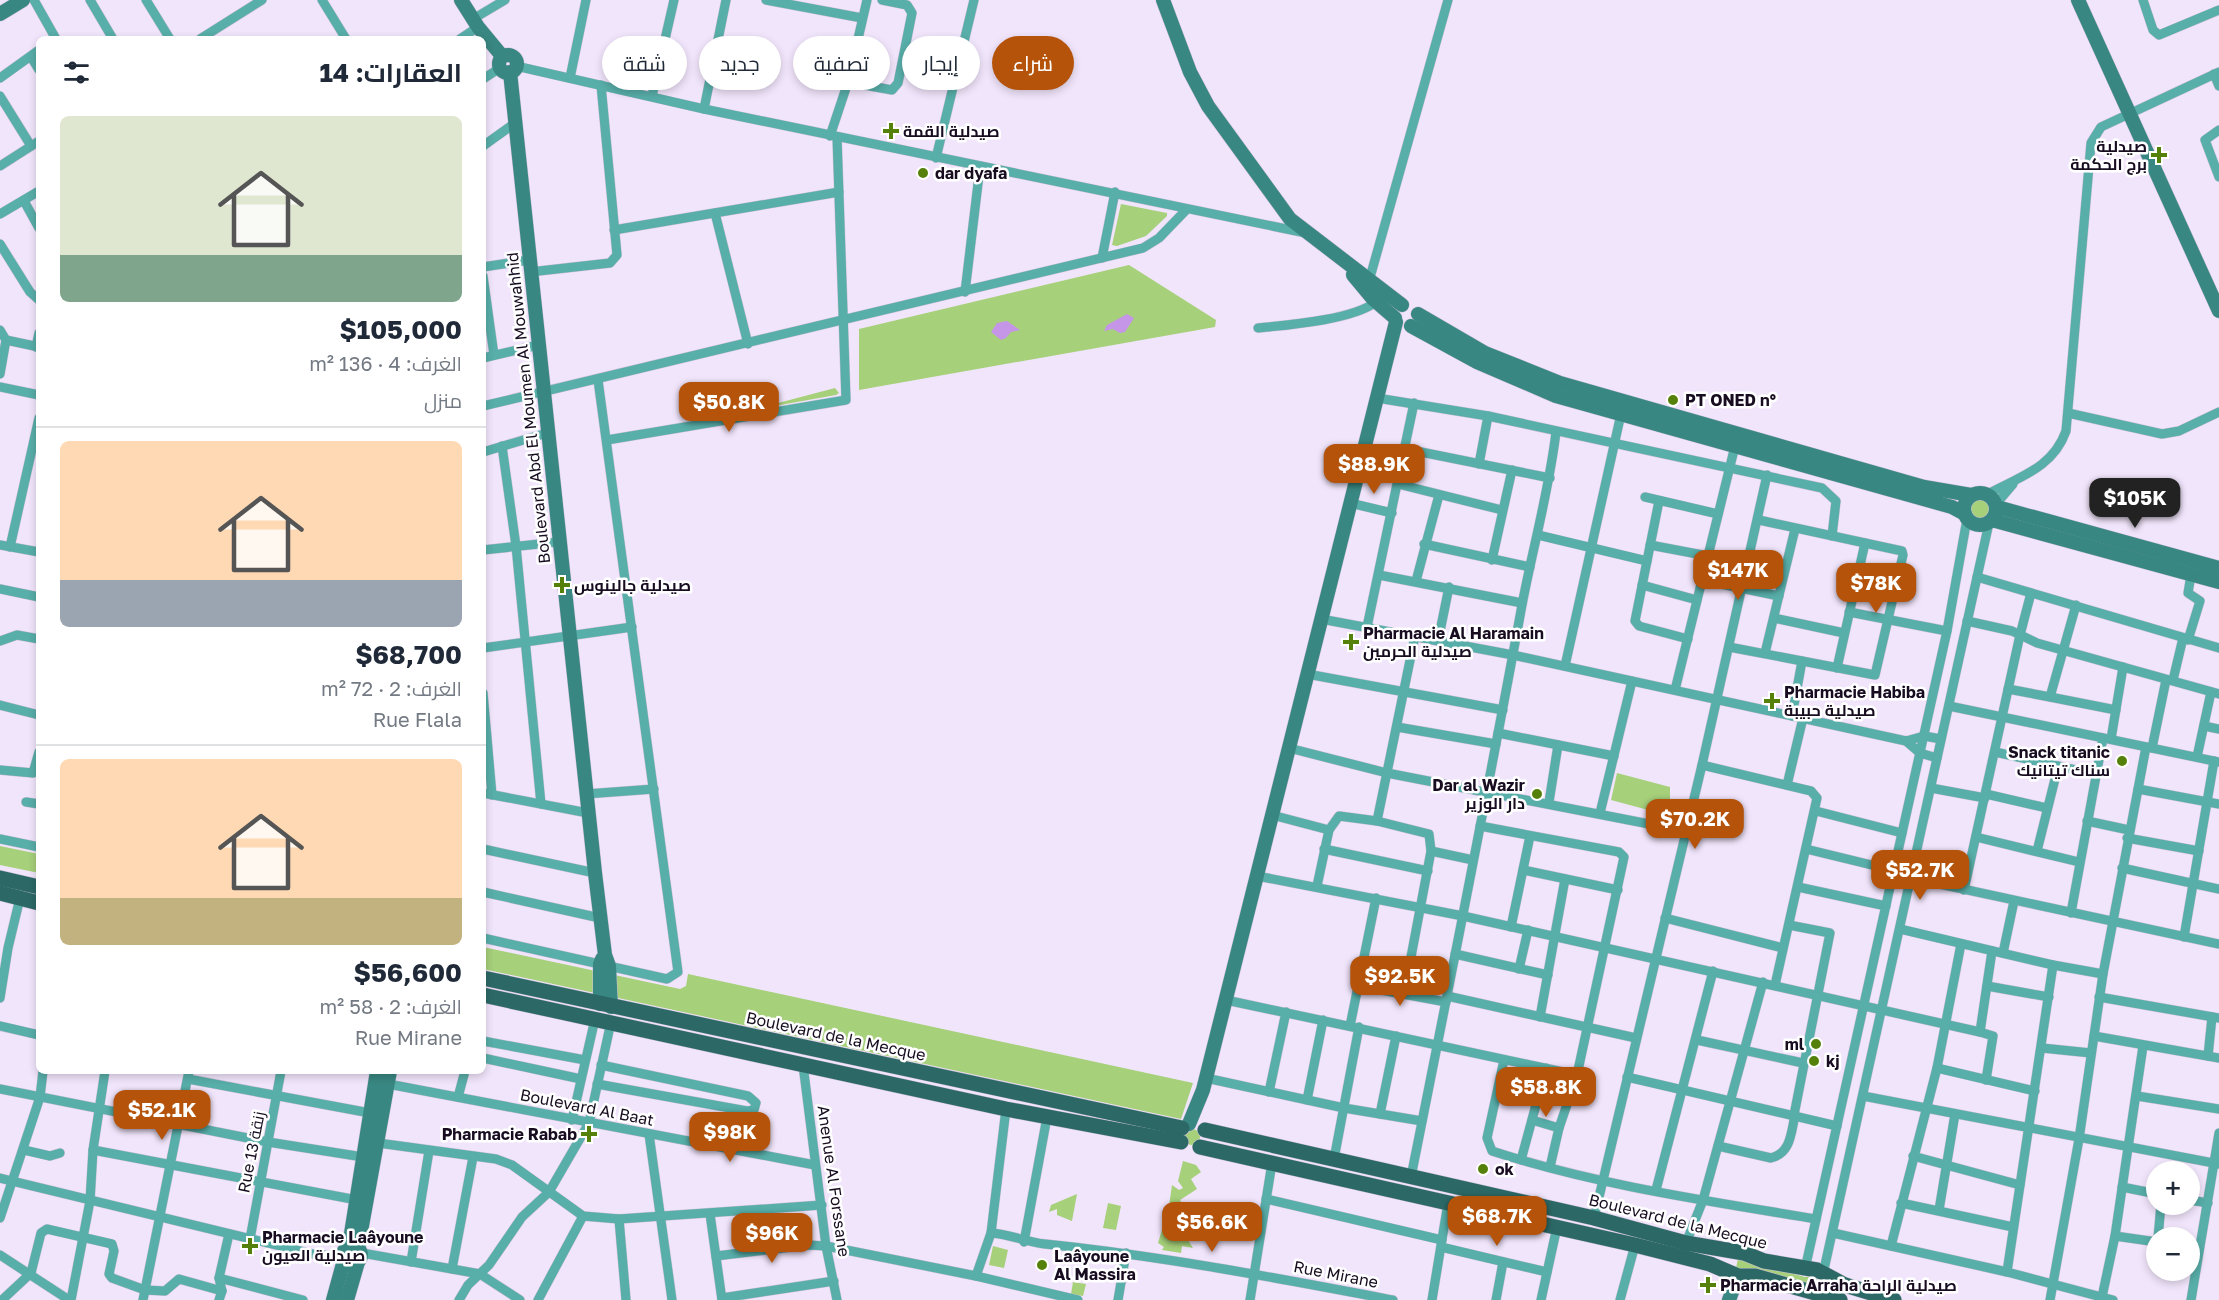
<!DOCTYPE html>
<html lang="ar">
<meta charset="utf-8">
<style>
body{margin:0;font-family:"Golos Text",Cairo,sans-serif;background:#f2f2f3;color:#1f2937;direction:rtl;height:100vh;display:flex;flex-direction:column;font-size:22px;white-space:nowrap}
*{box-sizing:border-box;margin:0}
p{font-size:20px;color:#747a83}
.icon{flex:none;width:33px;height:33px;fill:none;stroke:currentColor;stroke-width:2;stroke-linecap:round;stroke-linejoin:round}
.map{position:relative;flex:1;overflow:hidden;direction:ltr}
.sheet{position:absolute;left:36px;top:36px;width:450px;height:1038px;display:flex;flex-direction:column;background:#fff;border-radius:9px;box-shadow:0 3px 9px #0003;direction:rtl}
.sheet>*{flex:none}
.hud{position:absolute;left:504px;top:36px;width:570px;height:54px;direction:rtl;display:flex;gap:12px}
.buttons{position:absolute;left:2146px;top:1161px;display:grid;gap:12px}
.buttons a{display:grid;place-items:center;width:54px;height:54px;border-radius:50%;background:#fff;box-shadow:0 3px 9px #0003;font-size:30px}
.price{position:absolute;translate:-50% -51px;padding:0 14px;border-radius:12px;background:#b45309;color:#fff;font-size:20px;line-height:39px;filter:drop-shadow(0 2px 3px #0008)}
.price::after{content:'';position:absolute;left:50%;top:36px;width:18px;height:14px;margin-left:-9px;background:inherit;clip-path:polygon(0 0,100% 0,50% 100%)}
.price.selected{background:#222;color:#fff}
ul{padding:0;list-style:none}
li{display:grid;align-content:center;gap:12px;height:318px;padding:0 24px}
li+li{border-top:2px solid #e0e1e3}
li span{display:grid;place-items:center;height:186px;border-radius:9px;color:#555}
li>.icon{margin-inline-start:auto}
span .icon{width:108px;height:108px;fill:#fffc;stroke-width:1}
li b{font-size:26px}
h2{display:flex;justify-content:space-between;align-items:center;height:72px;padding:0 24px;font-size:26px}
.chip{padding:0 21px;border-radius:27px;background:#fff;box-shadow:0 3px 9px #0003;font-size:21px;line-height:54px}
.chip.selected{background:#b45309;color:#fff}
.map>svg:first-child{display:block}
.green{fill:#a6d07a}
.water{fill:#c595e8}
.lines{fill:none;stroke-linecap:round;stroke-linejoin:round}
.street-casing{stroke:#cec2d8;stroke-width:10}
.secondary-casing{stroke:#cec2d8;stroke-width:15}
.primary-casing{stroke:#cec2d8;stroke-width:16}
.street{stroke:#58aea9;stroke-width:9}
.secondary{stroke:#398782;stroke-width:14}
.primary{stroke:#2c6966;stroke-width:15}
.poi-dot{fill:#55810b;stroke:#fff;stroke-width:2}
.labels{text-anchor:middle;stroke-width:5;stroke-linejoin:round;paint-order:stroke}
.poi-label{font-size:16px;font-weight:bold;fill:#180d20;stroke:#fff;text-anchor:start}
.street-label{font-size:16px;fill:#180d20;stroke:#fff}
</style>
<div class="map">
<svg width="2219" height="1300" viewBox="0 0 2219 1300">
<rect width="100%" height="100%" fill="#f1e5fb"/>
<g class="green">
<polygon points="1121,204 1167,213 1167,216 1146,236 1117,246 1112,245"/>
<polygon points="1129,265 1216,320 1215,327 859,390 859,329"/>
<polygon points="835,388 839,393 836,395 752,410"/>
<circle cx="1981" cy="507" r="12"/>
<polygon points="1617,773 1670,787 1670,799 1663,814 1611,800"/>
<polygon points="0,846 39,854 39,873 0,865"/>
<polygon points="483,947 680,989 686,986 688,974 1193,1083 1181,1119 483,969"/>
<circle cx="1192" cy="1137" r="8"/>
<polygon points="1183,1161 1196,1165 1201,1172 1191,1179 1197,1189 1180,1200 1190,1215 1178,1224 1193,1248 1182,1246 1181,1253 1162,1250 1164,1247 1158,1243 1164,1223 1176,1215 1168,1213 1172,1185 1179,1190 1183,1188 1178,1181"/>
<polygon points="1077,1194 1072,1221 1057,1215 1057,1209 1049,1212 1051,1205"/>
<polygon points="1108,1203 1121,1206 1116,1230 1103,1228"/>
<polygon points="993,1246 1008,1250 1004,1268 989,1265"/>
<polygon points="1738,1259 1805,1277 1814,1276 1819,1283 1817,1286 1748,1268 1736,1268"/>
<polygon points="1073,1282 1086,1284 1083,1296 1071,1294"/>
</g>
<g class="water">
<polygon points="1127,314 1134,318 1125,332 1120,333 1113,329 1104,331 1107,325"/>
<polygon points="1007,321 1020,330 1011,332 1006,338 1001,340 991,332 997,323"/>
</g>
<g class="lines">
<g class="street-casing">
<g id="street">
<polyline points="34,0 56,39"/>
<polyline points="90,0 113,39"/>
<polyline points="146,0 170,39"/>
<polyline points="322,0 346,39"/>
<polyline points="766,0 862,18"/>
<polyline points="2143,0 2153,30 2159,35 2219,10"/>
<polyline points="473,19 505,0"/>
<polyline points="200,39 262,0"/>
<polyline points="460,39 478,27"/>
<polyline points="31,57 39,70"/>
<polyline points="516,66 704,109 1306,233"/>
<polyline points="2214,74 2219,86"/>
<polyline points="0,78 39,50"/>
<polyline points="570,78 586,0"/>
<polyline points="483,79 500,68"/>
<polyline points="848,82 892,90 898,83 912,13 907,5 882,0"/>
<polyline points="0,96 31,146"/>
<polyline points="652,96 674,0"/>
<polyline points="704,109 726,0"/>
<polyline points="2219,130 2205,140 2219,177"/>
<polyline points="830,136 848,82 867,0"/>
<polyline points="483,146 515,123"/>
<polyline points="936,158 974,0"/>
<polyline points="0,166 39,141"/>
<polyline points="24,201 39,228"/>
<polyline points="715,213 748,344"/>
<polyline points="0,214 39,191"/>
<polyline points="614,230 839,192"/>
<polyline points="0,244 30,292 39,300"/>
<polyline points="1102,258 1115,192"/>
<polyline points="483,267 529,260"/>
<polyline points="530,272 610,263 617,255 601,85"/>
<polyline points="483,276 494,355"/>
<polyline points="1369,281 1448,0"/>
<polyline points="965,292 980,167"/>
<path d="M1258 328C1288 325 1352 320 1376 302"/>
<polyline points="0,330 6,340 0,374"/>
<polyline points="6,340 39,347"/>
<polyline points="36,347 39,333"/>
<polyline points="483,358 538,345"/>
<polyline points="0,387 39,395"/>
<polyline points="1377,398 1488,416 1822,488 1836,501 1832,536"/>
<polyline points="483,406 1143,248 1159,238 1187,209"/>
<polyline points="2068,413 2162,434 2179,431 2219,412"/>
<polyline points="607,440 846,400 837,137"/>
<polyline points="502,446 516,546 541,804"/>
<polyline points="1406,449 1550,478"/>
<polyline points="483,452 547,433"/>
<polyline points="1479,464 1488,416"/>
<polyline points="1398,484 1502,510"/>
<path d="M1988 494C2019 477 2053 468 2066 431L2091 143 2101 127 2219 72"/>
<polyline points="1645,497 1718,514"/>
<polyline points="1659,501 1635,621 1639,626 1688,639"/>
<polyline points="1350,503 1392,513"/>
<polyline points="1996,504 2013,484"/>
<polyline points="1538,535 1647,561"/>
<polyline points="1424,544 1530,567"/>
<polyline points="0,545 39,552"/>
<polyline points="1650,545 1708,556"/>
<polyline points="10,547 39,418"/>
<polyline points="483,550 558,542"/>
<polyline points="1492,560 1512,470"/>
<polyline points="1379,575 1522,603"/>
<polyline points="1977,577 2219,648"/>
<polyline points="1702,580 1779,596"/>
<polyline points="1416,581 1439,495"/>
<polyline points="1642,585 1697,600"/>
<polyline points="0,589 39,597"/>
<polyline points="2076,605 2050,697 2116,710"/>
<polyline points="1849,612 1947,631"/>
<polyline points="1774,618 1844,633"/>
<polyline points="1321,619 1513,655 1906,741 1920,753 1937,758"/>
<polyline points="1967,621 2012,631 2037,643 2219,694"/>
<polyline points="1367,627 1414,403"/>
<polyline points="2188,640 2200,601 2188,593 2191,575"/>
<polyline points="0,641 17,635 39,639"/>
<polyline points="1438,641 1449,587"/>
<polyline points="1729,647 1875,675 1903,555 1902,551 1759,520"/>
<polyline points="483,648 632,627"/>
<polyline points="1765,653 1795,529"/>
<polyline points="1565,666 1621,414"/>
<polyline points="1837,668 1865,543"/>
<polyline points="1307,674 1503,710"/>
<polyline points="2173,680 2183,638"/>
<polyline points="2008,689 2050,697"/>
<polyline points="1675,690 1735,446"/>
<polyline points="483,693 492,795"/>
<polyline points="0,705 39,715"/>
<polyline points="1949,706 2219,762"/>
<polyline points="1792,716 1802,661"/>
<polyline points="2204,726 2219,729"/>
<polyline points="1397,727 1496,744"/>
<polyline points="1498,733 1614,756"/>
<polyline points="2111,739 2123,667"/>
<polyline points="1906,741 1924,736 1941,739"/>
<polyline points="1289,748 1387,773 1685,831"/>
<polyline points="2152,748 2166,680"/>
<polyline points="1995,752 2094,774"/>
<polyline points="2197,757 2211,692"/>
<polyline points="1702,765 1811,791 1817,798 1775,985"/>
<polyline points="0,770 33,773 39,752"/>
<polyline points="1787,785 1803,718"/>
<polyline points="1931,788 1985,798"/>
<polyline points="2138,789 2219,804"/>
<polyline points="483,793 588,813"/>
<polyline points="586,794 654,789"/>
<polyline points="1986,794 2047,808"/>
<polyline points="26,802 39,804"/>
<polyline points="1549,802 1558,745"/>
<polyline points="1816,811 1902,833"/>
<polyline points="1600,813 1632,681"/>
<polyline points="1272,815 1329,830"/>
<polyline points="1377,821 1415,636"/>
<polyline points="2087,821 2129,830"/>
<polyline points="1480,826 1619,852 1624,857 1577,1075 1559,1128 1550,1167"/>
<polyline points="1976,837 2079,862"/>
<polyline points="2127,838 2199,851"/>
<polyline points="0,839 39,847"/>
<polyline points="483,849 595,873"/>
<polyline points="1324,849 1428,871"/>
<polyline points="1806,849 1880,867 1895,866 1915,873"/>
<polyline points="1431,851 1473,860"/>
<polyline points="2037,851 2058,767"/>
<path d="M1880 867C1893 878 1904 886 1921 880L2219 944"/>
<polyline points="2122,868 2219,889"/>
<polyline points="1523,870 1618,890"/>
<polyline points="1257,876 1463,916 1980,1032 1993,1036 1986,1080"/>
<polyline points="1317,886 1329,830 1339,816 1377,821 1429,834 1431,851 1404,994"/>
<polyline points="1798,887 1886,906"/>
<polyline points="1964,890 2020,635 2031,593"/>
<polyline points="483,892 600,918"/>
<polyline points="2071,913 2103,738"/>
<polyline points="1665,918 1783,948"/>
<polyline points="1789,925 1830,933 1794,1115"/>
<polyline points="1511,927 1530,836"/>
<polyline points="1900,929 2053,965 2103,974"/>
<polyline points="2184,937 2214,761"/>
<polyline points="483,938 667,979 678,972 598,380"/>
<polyline points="2003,953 2014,901"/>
<polyline points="1455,954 1548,975"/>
<polyline points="1519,969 1528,930"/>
<polyline points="1360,986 1446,1002"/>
<polyline points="1987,986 2049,997"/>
<polyline points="1447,996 1636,1038"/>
<polyline points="2099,997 2219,1018"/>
<polyline points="0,998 8,948 20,898"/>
<polyline points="1226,1000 1577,1075"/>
<polyline points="1540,1017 1565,879"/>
<polyline points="0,1026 39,1035"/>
<polyline points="1350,1026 1376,898"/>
<polyline points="1980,1032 1992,951"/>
<polyline points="2094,1036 2219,1058"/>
<polyline points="1697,1040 1803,1063"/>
<polyline points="483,1041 585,1060"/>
<polyline points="2042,1048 2091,1053"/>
<polyline points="2208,1056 2212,1017"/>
<polyline points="483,1058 581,1079"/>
<path d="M1504 1060 1487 1138 1492 1151C1596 1185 1708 1201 1816 1219"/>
<polyline points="803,1065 826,1246 837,1300"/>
<polyline points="1937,1068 2035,1091"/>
<polyline points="1627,1077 1837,1126"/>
<polyline points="1206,1078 1344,1108 1422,1121"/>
<polyline points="188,1079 370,1113"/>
<polyline points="388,1084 815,1165"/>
<polyline points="597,1084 747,1111 754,1110 756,1103 748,1096 601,1065"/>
<polyline points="0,1089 268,1142 363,1157"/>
<polyline points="1269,1092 1286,1012"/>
<polyline points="1863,1096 2219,1164"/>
<polyline points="2137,1096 2219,1109"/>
<polyline points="458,1097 465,1071"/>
<polyline points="1307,1100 1323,1020"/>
<polyline points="1380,1114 1396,1036"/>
<polyline points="572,1120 595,1019"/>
<polyline points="1532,1120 1559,1128"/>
<polyline points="649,1134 672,1300"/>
<polyline points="378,1143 496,1159 512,1165 583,1216 619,1219 822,1205"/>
<path d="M1718 1146 1771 1158C1791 1153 1791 1133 1795 1115"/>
<polyline points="24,1150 50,1156 60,1153"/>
<polyline points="93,1150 357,1200"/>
<polyline points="1913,1156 2020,1185"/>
<polyline points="1334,1159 1359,1027"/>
<polyline points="1521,1160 1546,1068"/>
<path d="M1411 1177C1449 987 1487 796 1522 605 1533 547 1549 491 1556 432"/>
<polyline points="0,1178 313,1254 343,1257"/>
<polyline points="2122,1187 2157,1194"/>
<polyline points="1656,1190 1713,971"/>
<polyline points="1266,1199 1442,1240"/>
<polyline points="2190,1200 2208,1203"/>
<polyline points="1901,1203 2013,1227"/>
<polyline points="1939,1210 1955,1114"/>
<polyline points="710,1214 722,1300"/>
<polyline points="0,1218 40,1097 43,1071"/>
<polyline points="1594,1218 1702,765 1767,475"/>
<polyline points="619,1219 626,1300"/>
<polyline points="991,1233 1006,1109"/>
<polyline points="1833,1233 2007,1272 2113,1300"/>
<polyline points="2115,1236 2157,1242"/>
<polyline points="2158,1238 2161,1204"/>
<polyline points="250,1239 281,1071"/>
<polyline points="1024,1242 1047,1117"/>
<polyline points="1686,1243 1703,1200 1763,982"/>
<polyline points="1891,1246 1937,1068 1961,944"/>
<polyline points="1441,1247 1547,1272"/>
<polyline points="362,1253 480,1274 520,1300"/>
<polyline points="0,1255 69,1300"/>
<polyline points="716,1256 808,1245 826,1246 976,1276 1078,1300"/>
<polyline points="411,1262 429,1151"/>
<polyline points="452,1269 473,1157"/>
<polyline points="1805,1269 1947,631 1967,519"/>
<polyline points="2007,1272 2053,965"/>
<polyline points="1823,1274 1989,523"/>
<path d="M976 1276 991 1233C1009 1234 1026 1242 1045 1244 1162 1256 1277 1278 1393 1300"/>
<polyline points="219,1278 303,1300"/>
<polyline points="2102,1297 2115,1236 2143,1046"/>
<polyline points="722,1298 834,1281"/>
<polyline points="2,1300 31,1273 41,1233 47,1229 112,1244 114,1251 109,1274 112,1278 145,1290 165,1291 179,1279 222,1291"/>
<polyline points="71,1300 90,1201 93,1150 105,1071"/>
<polyline points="143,1300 189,1071"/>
<polyline points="219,1300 222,1291 219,1278 229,1234"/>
<polyline points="459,1300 468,1285 489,1265 522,1217 549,1192 589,1123 611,1022"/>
<polyline points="538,1300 583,1216"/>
<polyline points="1118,1300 1126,1253"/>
<polyline points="1250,1300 1272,1163"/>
<polyline points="1432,1300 1448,1203"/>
<polyline points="1496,1300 1503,1262"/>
<polyline points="1541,1300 1557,1227"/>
<polyline points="1620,1300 1635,1245"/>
<polyline points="2050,1300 2079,1139 2103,974 2146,747"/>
<polyline points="2191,1300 2219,1133"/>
</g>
</g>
<g class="secondary-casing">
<g id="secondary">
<polyline points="461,0 478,27 502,56"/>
<polyline points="1163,0 1190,72 1208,106 1290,219 1402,305"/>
<polyline points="2078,0 2219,311"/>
<polyline points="0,14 23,0"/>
<circle cx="508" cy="64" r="9"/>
<polyline points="510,72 595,873 605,955 609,966 611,1007"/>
<polyline points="1353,275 1373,299 1395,318"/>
<polyline points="1418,314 1485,353 1560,383 1924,487 1971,495"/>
<polyline points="1411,326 1477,362 1556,396 1952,507 1965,514"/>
<circle cx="1980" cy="509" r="16"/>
<polyline points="1997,507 2219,568"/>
<polyline points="1992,520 2219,582"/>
<polyline points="600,1004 600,964 602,959"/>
<polyline points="1189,1124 1203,1090 1396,322"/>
<circle cx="352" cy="1255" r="9"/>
<polyline points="349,1246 377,1071"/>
<polyline points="358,1248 390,1071"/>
<polyline points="333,1300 344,1260"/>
<polyline points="347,1300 358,1262"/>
<polyline points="1729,1300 1738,1276"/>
</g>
</g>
<g class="primary-casing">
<g id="primary">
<polyline points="0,878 39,887"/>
<polyline points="0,893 39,903"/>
<polyline points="483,978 1182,1128"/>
<polyline points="483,995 1006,1109 1181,1142"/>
<polyline points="1205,1130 1594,1218 1686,1243 1744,1253 1764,1261 1817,1270 1845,1285 1894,1300"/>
<polyline points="1200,1147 1635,1245 1710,1264 1738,1276 1755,1276 1840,1300"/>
</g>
</g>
<use href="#street" class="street"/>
<use href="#secondary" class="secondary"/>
<use href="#primary" class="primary"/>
</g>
<g class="poi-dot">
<path d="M888 122h6v6h6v6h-6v6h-6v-6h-6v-6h6z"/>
<path d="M2156 146h6v6h6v6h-6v6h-6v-6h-6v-6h6z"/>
<circle cx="923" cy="173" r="6"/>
<circle cx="1673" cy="400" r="6"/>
<path d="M559 576h6v6h6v6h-6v6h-6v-6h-6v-6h6z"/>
<path d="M1348 633h6v6h6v6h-6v6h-6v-6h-6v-6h6z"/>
<path d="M1769 692h6v6h6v6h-6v6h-6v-6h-6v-6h6z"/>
<circle cx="2122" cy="761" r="6"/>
<circle cx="1537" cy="794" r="6"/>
<circle cx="1816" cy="1044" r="6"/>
<circle cx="1814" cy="1061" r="6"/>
<path d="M586 1125h6v6h6v6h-6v6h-6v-6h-6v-6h6z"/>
<circle cx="1483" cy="1169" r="6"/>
<path d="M247 1237h6v6h6v6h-6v6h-6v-6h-6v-6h6z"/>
<circle cx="1042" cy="1265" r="6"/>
<path d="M1705 1276h6v6h6v6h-6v6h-6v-6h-6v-6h6z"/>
</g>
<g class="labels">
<g class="poi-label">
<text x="903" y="137">صيدلية القمة</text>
<text x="2147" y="152" text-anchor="end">صيدلية<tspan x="2147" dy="18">برج الحكمة</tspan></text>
<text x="935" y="179">dar dyafa</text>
<text x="1685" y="406">PT ONED n°</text>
<text x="574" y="591">صيدلية جالينوس</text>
<text x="1363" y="639">Pharmacie Al Haramain<tspan x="1363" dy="18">صيدلية الحرمين</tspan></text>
<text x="1784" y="698">Pharmacie Habiba<tspan x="1784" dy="18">صيدلية حبيبة</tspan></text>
<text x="2110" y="758" text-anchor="end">Snack titanic<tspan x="2110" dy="18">سناك تيتانيك</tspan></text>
<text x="1525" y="791" text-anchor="end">Dar al Wazir<tspan x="1525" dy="18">دار الوزير</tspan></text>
<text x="1804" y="1050" text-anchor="end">ml</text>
<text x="1826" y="1067">kj</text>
<text x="577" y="1140" text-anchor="end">Pharmacie Rabab</text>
<text x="1495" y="1175">ok</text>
<text x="262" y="1243">Pharmacie Laâyoune<tspan x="262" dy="18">صيدلية العيون</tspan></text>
<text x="1054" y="1262">Laâyoune<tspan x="1054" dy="18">Al Massira</tspan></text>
<text x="1720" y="1291">Pharmacie Arraha صيدلية الراحة</text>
</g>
<g class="street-label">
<text transform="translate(528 408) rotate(-96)" y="6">Boulevard Abd El Moumen Al Mouwahhid</text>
<text transform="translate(836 1036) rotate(12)" y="6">Boulevard de la Mecque</text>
<text transform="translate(587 1107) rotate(11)" y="6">Boulevard Al Baat</text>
<text transform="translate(251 1152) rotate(-79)" y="6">Rue 13 زنقة</text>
<text transform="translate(834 1181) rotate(82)" y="6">Anenue Al Forssane</text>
<text transform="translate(1678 1221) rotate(14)" y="6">Boulevard de la Mecque</text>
<text transform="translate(1336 1274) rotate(11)" y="6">Rue Mirane</text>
</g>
</g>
</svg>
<div class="buttons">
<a>+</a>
<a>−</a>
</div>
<b class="price" style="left:729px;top:433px">$50.8K</b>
<b class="price" style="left:1374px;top:495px">$88.9K</b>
<b class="price selected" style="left:2135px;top:529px">$105K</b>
<b class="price" style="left:1738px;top:601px">$147K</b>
<b class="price" style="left:1876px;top:614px">$78K</b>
<b class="price" style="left:1695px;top:850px">$70.2K</b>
<b class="price" style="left:1920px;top:901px">$52.7K</b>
<b class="price" style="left:1400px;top:1007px">$92.5K</b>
<b class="price" style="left:1546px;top:1118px">$58.8K</b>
<b class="price" style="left:162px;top:1141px">$52.1K</b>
<b class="price" style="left:730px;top:1163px">$98K</b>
<b class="price" style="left:1497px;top:1247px">$68.7K</b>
<b class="price" style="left:1212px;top:1253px">$56.6K</b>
<b class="price" style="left:772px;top:1264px">$96K</b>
<div class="hud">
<a class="chip selected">شراء</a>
<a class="chip">إيجار</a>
<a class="chip">تصفية</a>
<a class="chip">جديد</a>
<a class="chip">شقة</a>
</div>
<section class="sheet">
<h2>العقارات: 14<svg class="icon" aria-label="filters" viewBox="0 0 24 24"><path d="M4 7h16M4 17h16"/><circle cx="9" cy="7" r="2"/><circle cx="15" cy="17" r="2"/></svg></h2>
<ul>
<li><span style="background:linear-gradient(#dfe7d0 75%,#7fa58c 0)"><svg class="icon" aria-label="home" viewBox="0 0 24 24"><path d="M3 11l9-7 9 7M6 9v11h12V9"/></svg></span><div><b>$105,000</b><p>الغرف: 4 · 136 m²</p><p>منزل</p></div></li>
<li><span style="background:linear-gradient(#ffd9b3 75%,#9aa5b1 0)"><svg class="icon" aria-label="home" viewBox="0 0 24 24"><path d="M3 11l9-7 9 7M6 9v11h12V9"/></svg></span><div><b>$68,700</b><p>الغرف: 2 · 72 m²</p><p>Rue Flala</p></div></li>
<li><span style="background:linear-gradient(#ffd9b3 75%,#c2b280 0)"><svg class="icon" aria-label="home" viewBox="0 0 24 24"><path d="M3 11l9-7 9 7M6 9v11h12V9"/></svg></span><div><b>$56,600</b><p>الغرف: 2 · 58 m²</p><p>Rue Mirane</p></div></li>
</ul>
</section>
</div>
